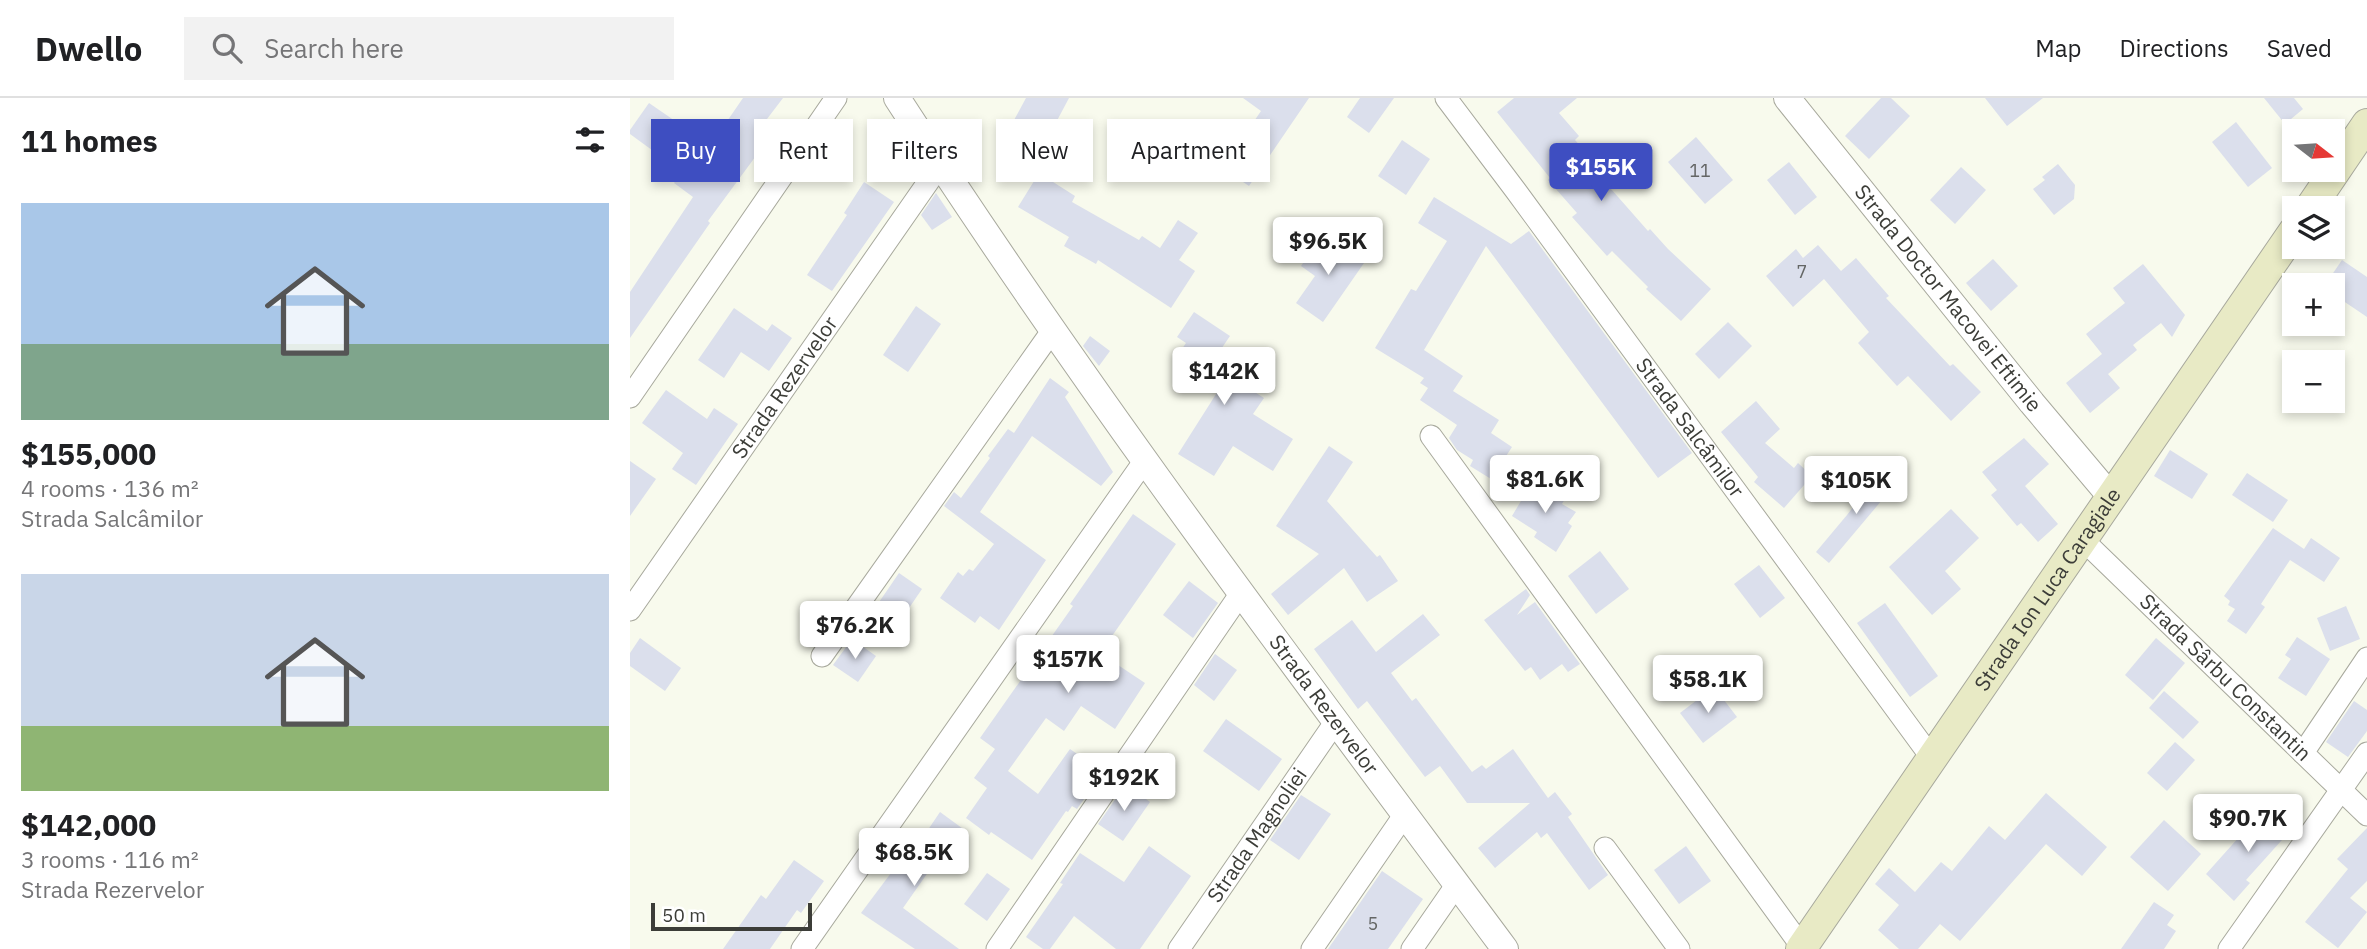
<!DOCTYPE html>
<meta charset="utf-8">
<style>
body{margin:0;font-family:"IBM Plex Sans",sans-serif;background:#f2f2f2;color:#202124;height:100vh;display:flex;flex-direction:column;font-size:26px;white-space:nowrap}
*{box-sizing:border-box;margin:0}
p{font-size:23px;color:#757577}
.icon{flex:none;width:38px;height:38px;fill:none;stroke:currentColor;stroke-width:2;stroke-linecap:round;stroke-linejoin:round}
.map{position:relative;flex:1;overflow:hidden}
.sheet{display:flex;flex-direction:column;background:#fff;width:630px}
.sheet>*{flex:none}
.hud{position:absolute;left:21px;top:21px;width:665px;height:63px;display:flex;gap:14px}
.needle{width:46px;rotate:107deg}
.controls{position:absolute;left:1652px;top:21px;display:grid;gap:14px}
.controls a{display:grid;place-items:center;width:63px;height:63px;border-radius:0px;background:#fff;box-shadow:0 4px 10px #0003;font-size:35px}
.scale{position:absolute;left:21px;bottom:18px;width:161px;box-sizing:border-box;padding-left:7px;border:4px solid #3c3d38;border-top:0;font-size:19px;line-height:24px;white-space:nowrap;color:#3c3d38;-webkit-text-stroke:5px #fff;paint-order:stroke}
.price{position:absolute;translate:-50% -60px;padding:0 16px;border-radius:7px;background:#fff;color:#222;font-size:23px;line-height:46px;filter:drop-shadow(0 2px 4px #0008)}
.price::after{content:'';position:absolute;left:50%;top:42px;width:21px;height:16px;margin-left:-10px;background:inherit;clip-path:polygon(0 0,100% 0,50% 100%)}
.price.current{background:#3e4ec1;color:#fff}
ul{padding:0;list-style:none}
li{display:grid;align-content:center;gap:14px;height:371px;padding:0 21px}
li span{display:grid;place-items:center;height:217px;border-radius:0px;color:#555}
li>.icon{margin-inline-start:auto}
span .icon{width:126px;height:126px;fill:#fffc;stroke-width:1}
li b{font-size:30px}
h2{display:flex;justify-content:space-between;align-items:center;height:84px;padding:0 21px;font-size:30px}
.chip{padding:0 24px;border-radius:0px;background:#fff;box-shadow:0 4px 10px #0003;font-size:24px;line-height:63px}
.chip.current{background:#3e4ec1;color:#fff}
header{display:flex;align-items:center;gap:42px;box-sizing:border-box;height:98px;padding:0 35px;background:#fff;border-bottom:2px solid #e0e0e0}
header strong{font-size:33px}
nav{display:flex;gap:38px;margin-inline-start:auto;font-size:24px}
.search{width:490px;height:63px;background:#f2f2f2;display:flex;align-items:center;gap:18px;box-sizing:border-box;padding:0 24px;border-radius:0px;color:#757577;font-size:26px}
main{display:flex;flex:1;min-height:0}
.map>svg:first-child{display:block}
.building{fill:#dbdfec}
.lines{fill:none;stroke-linecap:round;stroke-linejoin:round}
.minor-casing{stroke:#a8a99d;stroke-width:23}
.tertiary-casing{stroke:#a8a99d;stroke-width:28}
.secondary-casing{stroke:#a8a99d;stroke-width:32}
.minor{stroke:#fff;stroke-width:21}
.tertiary{stroke:#fff;stroke-width:26}
.secondary{stroke:#e8eac5;stroke-width:30}
.labels{text-anchor:middle;stroke-width:7;stroke-linejoin:round;paint-order:stroke}
.number-label{font-size:18px;fill:#646665}
.street-label{font-size:21px;fill:#3c3d38;stroke:#fff}
</style>
<header>
<strong>Dwello</strong>
<div class="search"><svg class="icon" aria-label="search" viewBox="0 0 24 24"><circle cx="10" cy="10" r="6"/><path d="M15 15l6 6"/></svg>Search here</div>
<nav><a>Map</a><a>Directions</a><a>Saved</a></nav>
</header>
<main>
<section class="sheet">
<h2>11 homes<svg class="icon" aria-label="filters" viewBox="0 0 24 24"><path d="M4 7h16M4 17h16"/><circle cx="9" cy="7" r="2"/><circle cx="15" cy="17" r="2"/></svg></h2>
<ul>
<li><span style="background:linear-gradient(#a9c7e8 65%,#7fa58c 0)"><svg class="icon" aria-label="home" viewBox="0 0 24 24"><path d="M3 11l9-7 9 7M6 9v11h12V9"/></svg></span><div><b>$155,000</b><p>4 rooms · 136 m²</p><p>Strada Salcâmilor</p></div></li>
<li><span style="background:linear-gradient(#c9d6e8 70%,#8fb573 0)"><svg class="icon" aria-label="home" viewBox="0 0 24 24"><path d="M3 11l9-7 9 7M6 9v11h12V9"/></svg></span><div><b>$142,000</b><p>3 rooms · 116 m²</p><p>Strada Rezervelor</p></div></li>
</ul>
</section>
<div class="map">
<svg width="1737" height="851" viewBox="0 0 1737 851">
<rect width="100%" height="100%" fill="#f8faed"/>
<g class="building">
<polygon points="113,0 153,0 137,21 148,28 78,123 80,125 0,240 0,194 63,99 44,85 65,56 71,61"/>
<polygon points="396,0 439,0 405,64 371,46"/>
<polygon points="613,0 679,0 619,88 592,70 631,13"/>
<polygon points="730,0 764,0 739,35 717,19"/>
<polygon points="884,0 947,0 929,15 949,38 945,42 971,71 967,75 1018,133 1020,131 1038,151 1081,191 1051,223 1016,191 1018,189 982,153 977,158 942,119 947,115 918,82 920,80 867,14"/>
<polygon points="1251,0 1261,0 1280,18 1239,61 1215,38"/>
<polygon points="1355,0 1413,0 1377,28"/>
<polygon points="1634,0 1664,0 1673,11 1655,26"/>
<polygon points="19,5 48,25 26,55 0,36 0,32"/>
<polygon points="1606,24 1642,70 1618,89 1582,44"/>
<polygon points="1066,39 1103,82 1075,106 1038,64"/>
<polygon points="772,42 800,61 776,97 748,78"/>
<polygon points="1159,64 1187,99 1165,117 1137,82"/>
<polygon points="1428,66 1445,87 1444,101 1424,117 1403,91 1415,82 1412,79"/>
<polygon points="1331,69 1356,92 1325,126 1300,102"/>
<polygon points="409,75 445,98 442,104 509,142 512,138 530,150 548,122 568,135 549,162 565,173 541,210 468,162 466,166 434,148 439,139 388,109"/>
<polygon points="234,84 264,104 202,193 177,177 217,117 214,115"/>
<polygon points="306,95 322,119 302,132 291,117"/>
<polygon points="804,99 881,146 899,133 1062,355 1028,380 856,148 794,252 833,278 823,293 869,322 861,335 882,349 861,381 840,368 843,362 827,352 819,340 827,327 790,302 798,290 790,285 794,280 745,250 781,191 786,193 817,143 788,125"/>
<polygon points="693,136 734,165 693,224 666,205 685,178 671,168"/>
<polygon points="1188,147 1211,173 1226,160 1259,198 1256,200 1320,268 1323,266 1351,294 1321,323 1278,278 1267,288 1228,245 1239,234 1194,181 1163,209 1136,178 1166,151 1173,160"/>
<polygon points="1363,161 1388,188 1361,213 1336,185"/>
<polygon points="1712,162 1737,179 1737,219 1703,196 1703,187 1695,187"/>
<polygon points="1513,166 1555,217 1542,239 1531,225 1503,247 1507,252 1478,276 1490,290 1460,315 1436,285 1472,256 1456,236 1495,205 1483,190"/>
<polygon points="286,208 311,226 278,274 253,257"/>
<polygon points="104,210 137,233 142,226 162,240 139,273 111,254 94,280 68,262"/>
<polygon points="564,214 600,238 581,266 634,300 623,316 663,341 643,373 603,348 584,378 548,356 588,293 543,264 556,245 547,239"/>
<polygon points="1098,224 1122,248 1089,281 1065,256"/>
<polygon points="460,238 480,253 469,268 453,248"/>
<polygon points="420,280 439,294 435,299 483,374 471,388 402,338 350,414 416,462 369,532 350,518 345,525 310,500 328,474 333,478 339,471 343,473 364,446 314,408 324,394 331,400 360,360 358,358 378,331 384,335"/>
<polygon points="36,292 77,321 84,310 108,326 66,387 42,371 53,355 12,325"/>
<polygon points="1126,303 1150,331 1135,345 1164,370 1168,365 1182,378 1154,410 1124,384 1128,379 1091,334"/>
<polygon points="1394,340 1419,366 1395,388 1428,426 1408,444 1391,425 1387,428 1361,397 1367,392 1352,374"/>
<polygon points="699,348 723,364 697,403 747,459 750,457 768,483 737,504 714,470 658,517 641,496 689,456 646,428"/>
<polygon points="1540,352 1578,376 1562,401 1524,378"/>
<polygon points="0,363 26,381 0,418"/>
<polygon points="1246,374 1263,389 1199,465 1186,454 1217,417 1228,403 1223,400"/>
<polygon points="1617,375 1658,402 1643,424 1602,397"/>
<polygon points="904,381 935,401 932,406 946,414 938,425 942,428 926,454 904,439 907,434 882,418"/>
<polygon points="1321,411 1349,440 1315,473 1331,491 1302,517 1259,469"/>
<polygon points="503,416 546,446 473,551 487,561 485,565 515,585 485,631 451,608 434,633 416,620 378,673 408,696 440,651 473,674 447,711 442,708 438,714 436,713 402,762 361,734 359,737 336,720 357,690 344,680 365,651 350,640 443,508 440,506"/>
<polygon points="1643,430 1674,451 1681,440 1710,460 1694,484 1660,462 1631,506 1635,509 1616,536 1597,523 1605,511 1598,507 1600,503 1594,498"/>
<polygon points="970,453 999,491 966,516 938,478"/>
<polygon points="1129,467 1155,500 1130,520 1104,486"/>
<polygon points="269,475 292,491 266,529 243,513"/>
<polygon points="559,483 588,505 563,540 533,517"/>
<polygon points="896,491 900,497 887,517 905,504 950,566 938,574 932,566 910,582 901,569 895,573 854,522"/>
<polygon points="1255,505 1308,578 1280,599 1227,525"/>
<polygon points="1716,508 1730,541 1700,553 1687,520"/>
<polygon points="793,516 810,537 761,575 782,603 786,600 842,674 852,667 856,671 883,651 918,700 925,694 942,716 938,719 978,777 959,792 917,735 911,740 907,734 865,770 848,750 900,705 837,705 810,668 795,679 737,603 728,611 684,551 722,522 746,554"/>
<polygon points="1667,539 1700,561 1676,598 1648,580 1661,561 1655,557"/>
<polygon points="10,540 51,570 35,593 0,568 0,555"/>
<polygon points="1526,540 1555,565 1523,602 1495,577"/>
<polygon points="222,541 246,558 228,584 203,567"/>
<polygon points="585,556 607,572 584,603 564,587"/>
<polygon points="1084,589 1107,619 1073,645 1050,615"/>
<polygon points="1534,593 1569,624 1553,641 1519,610"/>
<polygon points="1724,603 1737,612 1737,633 1718,659 1696,644"/>
<polygon points="596,621 652,661 629,693 573,653"/>
<polygon points="1545,644 1565,662 1537,693 1517,675"/>
<polygon points="496,686 520,704 493,743 468,726"/>
<polygon points="1416,695 1477,749 1452,778 1416,746 1330,843 1310,826 1288,851 1269,851 1248,832 1269,807 1245,786 1259,770 1285,794 1311,764 1322,773 1359,728 1375,742"/>
<polygon points="671,697 701,716 669,762 640,742"/>
<polygon points="1635,710 1661,732 1616,782 1620,785 1604,803 1576,776"/>
<polygon points="310,714 336,733 319,757 313,753 273,810 329,851 285,851 231,815 273,759 277,763"/>
<polygon points="1534,722 1571,756 1538,793 1500,759"/>
<polygon points="1737,730 1737,783 1720,800 1737,814 1708,850 1675,824 1718,771 1707,761"/>
<polygon points="519,748 561,778 510,851 486,851 444,818 420,851 413,851 396,839 433,786 430,785 450,755 494,784"/>
<polygon points="1056,748 1081,783 1049,806 1024,772"/>
<polygon points="164,762 194,783 171,815 167,812 140,851 93,851 131,797 136,801"/>
<polygon points="752,773 793,801 758,851 698,851"/>
<polygon points="357,775 380,791 357,823 334,806"/>
<polygon points="1524,804 1544,817 1537,827 1546,833 1534,851 1491,851"/>
</g>
<g class="lines">
<g class="minor-casing">
<g id="minor">
<path id="s1" d="M816 0 886 93 1301 659"/>
<polyline points="0,299 206,0"/>
<polyline points="801,338 1172,849"/>
<path id="s2" d="M1453 442 1737 717"/>
<path id="s3" d="M0 512 310 67"/>
<polyline points="192,558 422,233"/>
<polyline points="1673,655 1737,560"/>
<polyline points="975,750 1049,851"/>
<polyline points="172,851 515,362"/>
<polyline points="367,851 611,495"/>
<path id="s4" d="M549 851 706 623"/>
<polyline points="682,851 775,716"/>
<polyline points="782,851 827,786"/>
<polyline points="1599,851 1737,655"/>
</g>
</g>
<g class="tertiary-casing">
<g id="tertiary">
<path id="s5" d="M267 0C456 293 667 571 875 851"/>
<path id="s6" d="M1157 0 1402 305 1482 400"/>
</g>
</g>
<g class="secondary-casing">
<g id="secondary">
<polyline points="1680,110 1737,26"/>
<path id="s7" d="M1171 851 1664 133"/>
</g>
</g>
<use href="#minor" class="minor"/>
<use href="#tertiary" class="tertiary"/>
<use href="#secondary" class="secondary"/>
</g>
<g class="labels">
<g class="number-label">
<text x="1070" y="79">11</text>
<text x="1172" y="180">7</text>
<text x="743" y="832">5</text>
</g>
<g class="street-label">
<text dy="7" stroke="none"><textPath href="#s6" startOffset="257">Strada Doctor Macovei Eftimie</textPath></text>
<text dy="7" stroke="none"><textPath href="#s3" startOffset="271">Strada Rezervelor</textPath></text>
<text dy="7" stroke="none"><textPath href="#s1" startOffset="410">Strada Salcâmilor</textPath></text>
<text dy="7" stroke="none"><textPath href="#s7" startOffset="436">Strada Ion Luca Caragiale</textPath></text>
<text dy="7" stroke="none"><textPath href="#s2" startOffset="198">Strada Sârbu Constantin</textPath></text>
<text dy="7" stroke="none"><textPath href="#s5" startOffset="742">Strada Rezervelor</textPath></text>
<text dy="7" stroke="none"><textPath href="#s4" startOffset="138">Strada Magnoliei</textPath></text>
</g>
</g>
</svg>
<div class="controls">
<a><svg class="needle" viewBox="-14 -14 28 28"><path d="M0-13l5 13h-10z" fill="#e53935"/><path d="M0 13l5-13h-10z" fill="#757577"/></svg></a>
<a><svg class="icon" aria-label="layers" viewBox="0 0 24 24"><path d="M12 4l9 5-9 5-9-5zM3 14l9 5 9-5"/></svg></a>
<a>+</a>
<a>−</a>
</div>
<div class="scale">50 m</div>
<b class="price current" style="left:971px;top:105px">$155K</b>
<b class="price" style="left:698px;top:179px">$96.5K</b>
<b class="price" style="left:594px;top:309px">$142K</b>
<b class="price" style="left:915px;top:417px">$81.6K</b>
<b class="price" style="left:1226px;top:418px">$105K</b>
<b class="price" style="left:225px;top:563px">$76.2K</b>
<b class="price" style="left:438px;top:597px">$157K</b>
<b class="price" style="left:1078px;top:617px">$58.1K</b>
<b class="price" style="left:494px;top:715px">$192K</b>
<b class="price" style="left:1618px;top:756px">$90.7K</b>
<b class="price" style="left:284px;top:790px">$68.5K</b>
<div class="hud">
<a class="chip current">Buy</a>
<a class="chip">Rent</a>
<a class="chip">Filters</a>
<a class="chip">New</a>
<a class="chip">Apartment</a>
</div>
</div>
</main>
